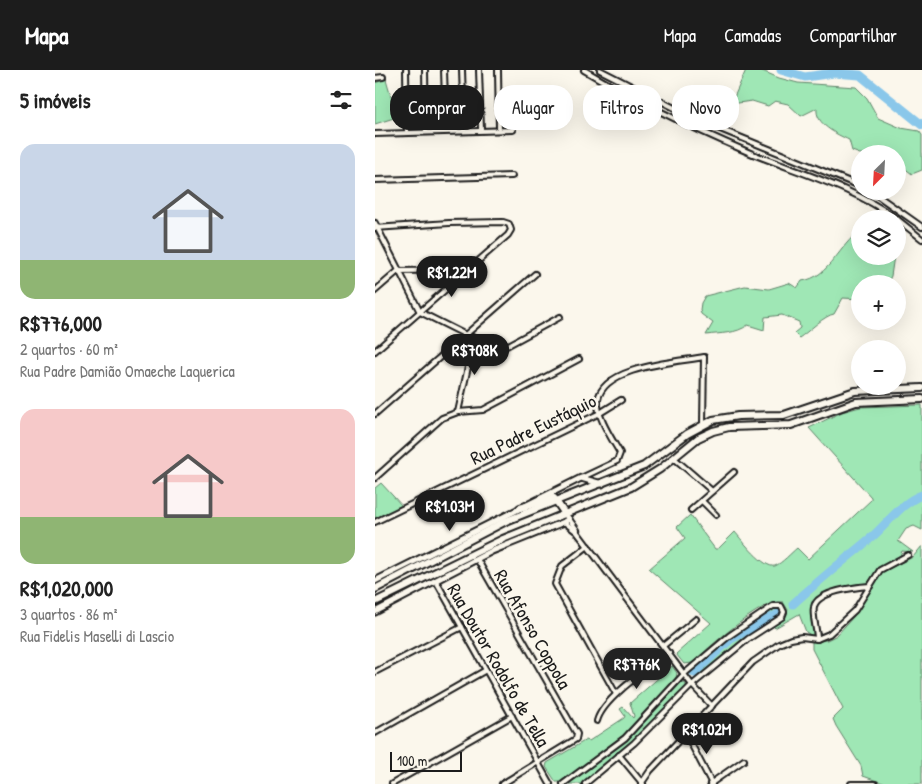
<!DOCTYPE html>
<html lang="pt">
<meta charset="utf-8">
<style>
body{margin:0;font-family:"Patrick Hand",sans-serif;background:#f2f2f2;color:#222;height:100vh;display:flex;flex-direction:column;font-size:19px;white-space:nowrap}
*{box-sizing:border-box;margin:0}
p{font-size:16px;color:#767676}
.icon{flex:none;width:28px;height:28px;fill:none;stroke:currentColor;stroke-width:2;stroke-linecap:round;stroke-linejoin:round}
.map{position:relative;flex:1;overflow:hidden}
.panel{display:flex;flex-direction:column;background:#fff;width:375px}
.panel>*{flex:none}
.guide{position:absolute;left:15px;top:15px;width:456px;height:45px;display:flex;gap:10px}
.needle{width:32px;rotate:204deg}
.buttons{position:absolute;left:476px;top:75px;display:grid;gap:10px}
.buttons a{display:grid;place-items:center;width:55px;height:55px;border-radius:50%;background:#fff;box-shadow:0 5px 20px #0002;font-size:25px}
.scale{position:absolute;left:15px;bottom:12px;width:72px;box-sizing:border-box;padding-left:5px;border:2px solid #1c1c1c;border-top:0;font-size:14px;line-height:18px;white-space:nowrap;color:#1c1c1c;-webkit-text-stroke:4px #fbf7ec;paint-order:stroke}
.price{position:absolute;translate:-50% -42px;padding:0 11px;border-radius:18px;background:#1c1c1c;color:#fff;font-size:16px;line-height:32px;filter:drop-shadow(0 1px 2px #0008)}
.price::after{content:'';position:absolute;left:50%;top:30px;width:15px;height:11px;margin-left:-8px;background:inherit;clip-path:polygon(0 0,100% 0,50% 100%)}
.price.current{background:#222;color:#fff}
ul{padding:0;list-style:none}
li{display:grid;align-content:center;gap:10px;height:265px;padding:0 20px}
li span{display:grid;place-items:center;height:155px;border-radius:15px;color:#555}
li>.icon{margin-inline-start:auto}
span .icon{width:90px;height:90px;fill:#fffc;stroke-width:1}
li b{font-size:21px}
h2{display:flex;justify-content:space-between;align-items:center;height:60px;padding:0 20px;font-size:21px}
.chip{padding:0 18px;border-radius:20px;background:#fff;box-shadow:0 5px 20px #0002;font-size:18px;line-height:45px}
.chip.current{background:#1c1c1c;color:#fff}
header{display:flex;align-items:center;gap:30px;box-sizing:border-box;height:70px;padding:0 25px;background:#1c1c1c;color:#fff}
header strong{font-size:24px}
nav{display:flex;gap:28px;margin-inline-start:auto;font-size:18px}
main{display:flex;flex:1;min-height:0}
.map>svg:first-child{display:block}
.green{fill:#9fe7b5;stroke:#5e8268}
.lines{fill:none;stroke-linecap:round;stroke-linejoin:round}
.river{stroke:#8ac7ea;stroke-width:9}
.minor-casing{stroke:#1c1c1c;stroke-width:8}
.tertiary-casing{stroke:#1c1c1c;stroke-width:9}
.primary-casing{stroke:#1c1c1c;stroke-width:10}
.minor{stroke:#fbf7ec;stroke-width:4}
.tertiary{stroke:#fbf7ec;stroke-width:5}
.primary{stroke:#fbf7ec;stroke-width:6}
.labels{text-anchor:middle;stroke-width:5;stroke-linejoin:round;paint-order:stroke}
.street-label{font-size:19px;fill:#1c1c1c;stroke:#fbf7ec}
</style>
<header>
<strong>Mapa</strong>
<nav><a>Mapa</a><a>Camadas</a><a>Compartilhar</a></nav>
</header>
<main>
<section class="panel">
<h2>5 imóveis<svg class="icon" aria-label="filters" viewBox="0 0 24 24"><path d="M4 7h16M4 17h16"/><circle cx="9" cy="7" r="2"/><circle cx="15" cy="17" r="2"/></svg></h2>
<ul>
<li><span style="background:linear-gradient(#c9d6e8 75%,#8fb573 0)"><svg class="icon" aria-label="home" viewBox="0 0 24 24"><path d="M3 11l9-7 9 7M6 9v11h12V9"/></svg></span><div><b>R$776,000</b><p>2 quartos · 60 m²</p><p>Rua Padre Damião Omaeche Laquerica</p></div></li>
<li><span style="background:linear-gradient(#f6c9c9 70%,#8fb573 0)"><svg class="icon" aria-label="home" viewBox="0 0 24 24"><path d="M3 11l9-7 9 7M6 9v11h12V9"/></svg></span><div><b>R$1,020,000</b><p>3 quartos · 86 m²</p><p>Rua Fidelis Maselli di Lascio</p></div></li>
</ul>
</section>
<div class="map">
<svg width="547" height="714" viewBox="0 0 547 714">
<rect width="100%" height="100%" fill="#fbf7ec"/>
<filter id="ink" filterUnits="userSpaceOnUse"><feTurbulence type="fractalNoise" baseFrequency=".02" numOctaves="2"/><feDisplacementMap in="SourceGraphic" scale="10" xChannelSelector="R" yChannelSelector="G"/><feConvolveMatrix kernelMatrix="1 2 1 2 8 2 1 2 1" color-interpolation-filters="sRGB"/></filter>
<g filter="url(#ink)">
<g class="green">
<path d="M371 0H385L404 8 423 13 481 17 492 28 503 48 526 58 544 61 547 65V100L537 104 523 93 522 84H485L477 81 474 70C461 64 440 54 442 38L426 46 413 34 400 31 393 36 377 31 356 34Z"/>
<polygon points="11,9 22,47 0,54 0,13"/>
<path d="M485 161V186H519L516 206 512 214H485V229L468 228 459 244C450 245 433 262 424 268L419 263 425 258 424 252 407 245 390 247 389 260 373 255C361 264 346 263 331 265L338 253 326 244 325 240 326 233 330 226 370 216 394 219 414 213 422 218 427 211C455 207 464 175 485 161Z"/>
<path d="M547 335V460L539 456 531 459 523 471 538 482 527 481 524 488 511 493 492 513C471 516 450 518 437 536L440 562 437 566 431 562 424 544 400 558 398 556 408 550 413 540 408 532C390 526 331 580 317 593L309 594 301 584 336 553 274 499 310 468 302 457 315 445 340 479H343L360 462C367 470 389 499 400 496 407 493 416 483 422 478L433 489 496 430V427L434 358 467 342 485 337Z"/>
<polygon points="6,413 29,438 0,453 0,418"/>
<polygon points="547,476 547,714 511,714 488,706 486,696 461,656 458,649 468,639 437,579 437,571 452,570 462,565 479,546 507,502 538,487"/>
<polygon points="399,538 403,540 402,547 366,570 322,608 316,602 349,573"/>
<polygon points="297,596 302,603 301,608 251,663 186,712 181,712 171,697 172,693 211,670 214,671 249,648 250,646 245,639 248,637 258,648 259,646 255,633"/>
<polygon points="307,612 311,614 311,618 260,670 208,714 193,714 253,668"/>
</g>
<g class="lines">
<g class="river">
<polyline points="406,0 430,7 459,3 485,5 547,55"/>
<path d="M418 534C444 510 471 489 497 467 513 453 527 432 547 425"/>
<polyline points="319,603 356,569 405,543"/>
</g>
<g class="minor-casing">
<g id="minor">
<polyline points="31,0 32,62"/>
<polyline points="50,0 51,62"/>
<polyline points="69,0 71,61"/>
<polyline points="87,0 89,60"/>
<polyline points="104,0 106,59"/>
<polyline points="123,0 124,59"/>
<path d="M209 0C261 31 317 58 373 82 424 103 476 116 522 149"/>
<polyline points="225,0 323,50 485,116"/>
<polyline points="0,8 8,7"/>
<polyline points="0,64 138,60"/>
<polyline points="0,110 137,106"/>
<polyline points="496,121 547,157"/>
<polyline points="522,149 547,169"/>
<polyline points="0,153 45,242 123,281"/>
<polyline points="0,158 74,153 128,152 134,154 136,160 133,165 0,281"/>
<polyline points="0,221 23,201 96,200"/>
<polyline points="93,297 185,247"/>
<polyline points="83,342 93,297 97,267"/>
<polyline points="0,344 160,204"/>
<polyline points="299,388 337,421"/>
<polyline points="0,408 67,348 83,342 108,340 204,289"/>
<path d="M206 408 242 391 245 383C237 369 221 346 223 330 228 296 302 292 329 287L328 354"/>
<polyline points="327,431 341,445"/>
<polyline points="316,440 359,402"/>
<polyline points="194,449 202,460"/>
<polyline points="0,452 225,343 246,330"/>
<polyline points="189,452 202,462 317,615 337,636"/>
<polyline points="213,476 187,496 180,514 241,624"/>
<polyline points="102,489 202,664 201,669 127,714"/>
<polyline points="61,511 175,714"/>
<path d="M442 569C442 559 437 546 439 537 442 521 482 517 495 516"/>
<polyline points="288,576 321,549"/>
<polyline points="0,602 87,557"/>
<path d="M222 651C228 628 274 598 294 583"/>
<polyline points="0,663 111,600"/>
<polyline points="311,664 337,714"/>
<polyline points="244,685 268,714"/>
<polyline points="17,714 137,646"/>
<polyline points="188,714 250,668 309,604 354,566 398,536 406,536 409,542 407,547 373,569 317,615 259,673 210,714"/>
<polyline points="266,714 275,701 378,592 404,574 416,569 427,567 442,569 454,564 480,540 505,500 533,485"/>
<polyline points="335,714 369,690"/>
<polyline points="476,714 500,714"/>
</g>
</g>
<g class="tertiary-casing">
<g id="tertiary">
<polyline points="0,511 206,408 227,414"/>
<polyline points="0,542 117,481 189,452 194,449 190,444"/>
</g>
</g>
<g class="primary-casing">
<g id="primary">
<polyline points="145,438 179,428 190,444"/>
<polyline points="0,519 131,451 269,396 312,364 338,350 363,346 409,345 480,321 547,318"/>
<polyline points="0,532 128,469 256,417 285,399 323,368 338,361 354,357 416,355 481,332 547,329"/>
</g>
</g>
<use href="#minor" class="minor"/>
<use href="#tertiary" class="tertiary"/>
<use href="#primary" class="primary"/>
</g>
</g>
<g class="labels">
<g class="street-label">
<text transform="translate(158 359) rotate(-26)" y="7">Rua Padre Eustáquio</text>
<text transform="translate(158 559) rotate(60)" y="7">Rua Afonso Coppola</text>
<text transform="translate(124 595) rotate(60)" y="7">Rua Doutor Rodolfo de Tella</text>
</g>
</g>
</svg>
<div class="buttons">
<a><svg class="needle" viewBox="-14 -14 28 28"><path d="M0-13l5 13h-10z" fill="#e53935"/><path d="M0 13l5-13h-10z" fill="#767676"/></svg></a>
<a><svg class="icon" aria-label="layers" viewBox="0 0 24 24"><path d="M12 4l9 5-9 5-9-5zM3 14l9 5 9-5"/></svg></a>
<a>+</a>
<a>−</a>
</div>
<div class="scale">100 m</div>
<b class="price" style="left:77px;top:228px">R$1.22M</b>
<b class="price" style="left:100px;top:306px">R$708K</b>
<b class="price" style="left:75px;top:462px">R$1.03M</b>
<b class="price current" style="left:262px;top:620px">R$776K</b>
<b class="price" style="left:332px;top:685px">R$1.02M</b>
<div class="guide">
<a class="chip current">Comprar</a>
<a class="chip">Alugar</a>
<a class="chip">Filtros</a>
<a class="chip">Novo</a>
</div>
</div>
</main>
